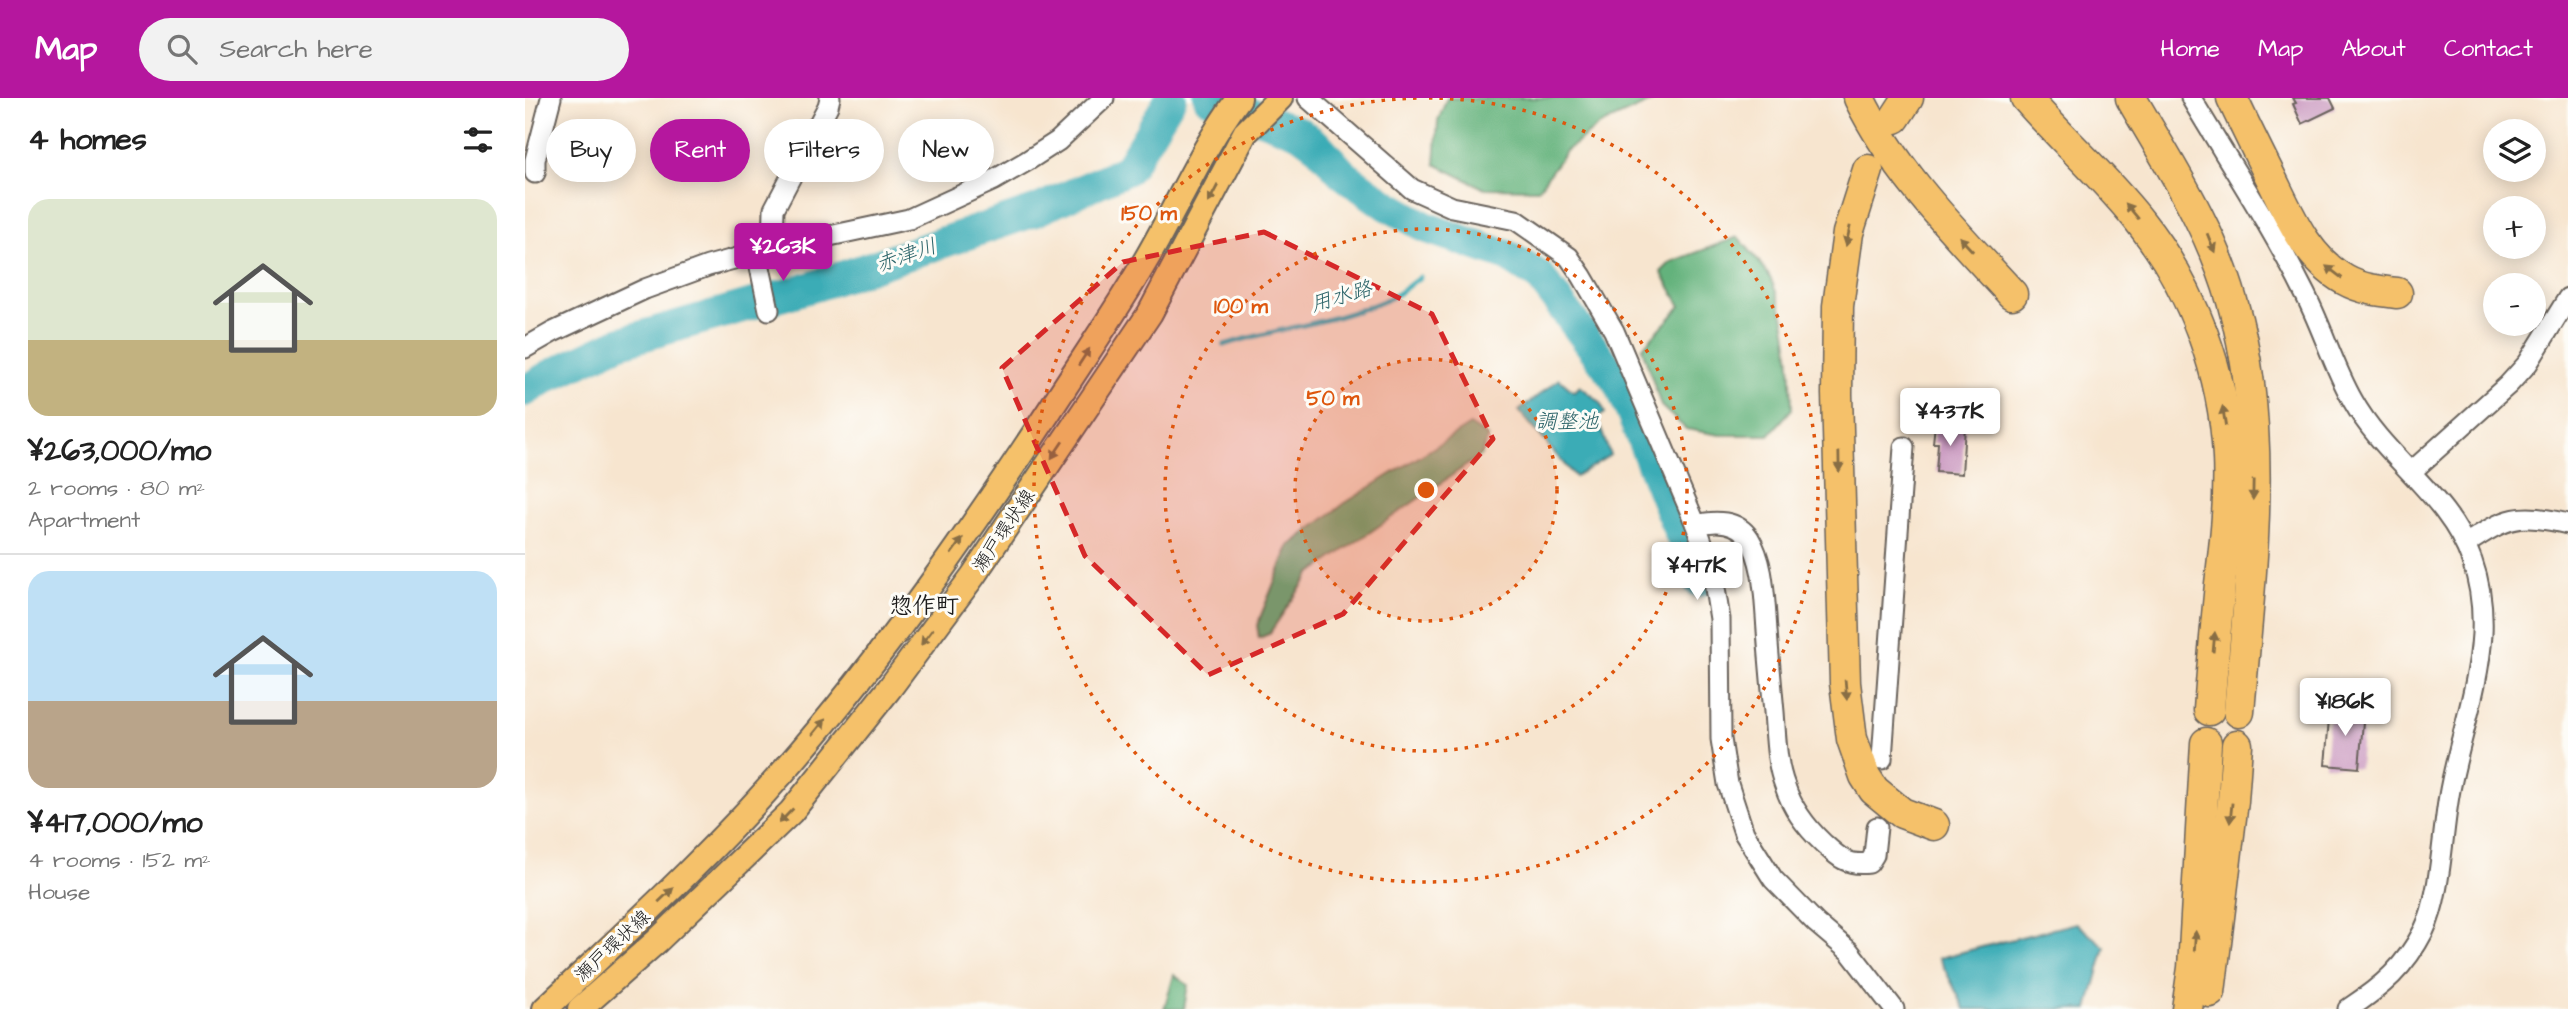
<!DOCTYPE html>
<meta charset="utf-8">
<style>
body{margin:0;font-family:"Architects Daughter","Klee One",sans-serif;background:#f2f2f2;color:#222;height:100vh;display:flex;flex-direction:column;font-size:26px;white-space:nowrap}
*{box-sizing:border-box;margin:0}
p{font-size:23px;color:#767676}
.icon{flex:none;width:38px;height:38px;fill:none;stroke:currentColor;stroke-width:2;stroke-linecap:round;stroke-linejoin:round}
.map{position:relative;flex:1;overflow:hidden}
.details{display:flex;flex-direction:column;background:#fff;width:525px}
.details>*{flex:none}
.banner{position:absolute;left:21px;top:21px;width:665px;height:63px;display:flex;gap:14px}
.tools{position:absolute;left:1958px;top:21px;display:grid;gap:14px}
.tools a{display:grid;place-items:center;width:63px;height:63px;border-radius:50%;background:#fff;box-shadow:0 4px 18px #0003;font-size:35px}
.price{position:absolute;translate:-50% -60px;padding:0 16px;border-radius:7px;background:#fff;color:#222;font-size:23px;line-height:46px;filter:drop-shadow(0 2px 4px #0008)}
.price::after{content:'';position:absolute;left:50%;top:42px;width:21px;height:16px;margin-left:-10px;background:inherit;clip-path:polygon(0 0,100% 0,50% 100%)}
.price.current{background:#b5179e;color:#fff}
ul{padding:0;list-style:none}
li{display:grid;align-content:center;gap:14px;height:371px;padding:0 28px}
li+li{border-top:2px solid #e0e0e0}
li span{display:grid;place-items:center;height:217px;border-radius:21px;color:#555}
li>.icon{margin-inline-start:auto}
span .icon{width:126px;height:126px;fill:#fffc;stroke-width:1}
li b{font-size:30px}
h2{display:flex;justify-content:space-between;align-items:center;height:84px;padding:0 28px;font-size:30px}
.pill{padding:0 24px;border-radius:32px;background:#fff;box-shadow:0 4px 18px #0003;font-size:24px;line-height:63px}
.pill.current{background:#b5179e;color:#fff}
header{display:flex;align-items:center;gap:42px;box-sizing:border-box;height:98px;padding:0 35px;background:#b5179e;color:#fff}
header strong{font-size:33px}
nav{display:flex;gap:38px;margin-inline-start:auto;font-size:24px}
.search{width:490px;height:63px;background:#f2f2f2;display:flex;align-items:center;gap:18px;box-sizing:border-box;padding:0 24px;border-radius:38px;color:#767676;font-size:26px}
main{display:flex;flex:1;min-height:0}
.map>svg:first-child{display:block}
.forest{fill:#64b27c;stroke:#40674c;stroke-width:2}
.water{fill:#3bacb6;stroke:#2c6469;stroke-width:2}
.lines{fill:none;stroke-linecap:round;stroke-linejoin:round}
.stream{stroke:#3bacb6;stroke-width:5}
.river{stroke:#3bacb6;stroke-width:32}
.building{fill:#cb9ac1}
.minor-casing{stroke:#69625b;stroke-width:23}
.major-casing{stroke:#69625b;stroke-width:28}
.highway-casing{stroke:#69625b;stroke-width:33}
.minor{stroke:#fff;stroke-width:19}
.major{stroke:#f5c16b;stroke-width:24}
.highway{stroke:#f5c16b;stroke-width:30}
.oneway{fill:#886e44}
.marked{fill:#d62828;fill-opacity:0.2;stroke:#d62828;stroke-width:5;stroke-dasharray:14 9;stroke-linejoin:round}
.ring{fill:none;stroke:#de560d;stroke-width:3.5;stroke-dasharray:3.5 7}
.labels{text-anchor:middle;stroke-width:6;stroke-linejoin:round;paint-order:stroke}
.street-label{font-size:19px;fill:#1c1c1c;stroke:#fdfcf7}
.water-label{font-size:21px;font-style:italic;fill:#2c6469;stroke:#fdfcf7}
.quarter-label{font-size:23px;font-weight:bold;fill:#1c1c1c;stroke:#fdfcf7}
.centre{fill:#de560d;stroke:#fdfcf7;stroke-width:3.5}
.ring-label{font-size:21px;text-anchor:middle;font-weight:bold;fill:#de560d;stroke:#fdfcf7;stroke-width:6;stroke-linejoin:round;paint-order:stroke}
</style>
<header>
<strong>Map</strong>
<div class="search"><svg class="icon" aria-label="search" viewBox="0 0 24 24"><circle cx="10" cy="10" r="6"/><path d="M15 15l6 6"/></svg>Search here</div>
<nav><a>Home</a><a>Map</a><a>About</a><a>Contact</a></nav>
</header>
<main>
<section class="details">
<h2>4 homes<svg class="icon" aria-label="filters" viewBox="0 0 24 24"><path d="M4 7h16M4 17h16"/><circle cx="9" cy="7" r="2"/><circle cx="15" cy="17" r="2"/></svg></h2>
<ul>
<li><span style="background:linear-gradient(#dfe7d0 65%,#c2b280 0)"><svg class="icon" aria-label="home" viewBox="0 0 24 24"><path d="M3 11l9-7 9 7M6 9v11h12V9"/></svg></span><div><b>¥263,000/mo</b><p>2 rooms · 80 m²</p><p>Apartment</p></div></li>
<li><span style="background:linear-gradient(#bfe0f5 60%,#b9a48a 0)"><svg class="icon" aria-label="home" viewBox="0 0 24 24"><path d="M3 11l9-7 9 7M6 9v11h12V9"/></svg></span><div><b>¥417,000/mo</b><p>4 rooms · 152 m²</p><p>House</p></div></li>
</ul>
</section>
<div class="map">
<svg width="2043" height="911" viewBox="0 0 2043 911">
<rect width="100%" height="100%" fill="#fdfcf7"/>
<filter id="ink" filterUnits="userSpaceOnUse"><feTurbulence type="fractalNoise" baseFrequency=".0143" numOctaves="2"/><feDisplacementMap in="SourceGraphic" scale="14" xChannelSelector="R" yChannelSelector="G"/><feConvolveMatrix kernelMatrix="1 2 1 2 8 2 1 2 1" color-interpolation-filters="sRGB"/></filter>
<filter id="wash" filterUnits="userSpaceOnUse"><feTurbulence type="fractalNoise" baseFrequency=".00686" numOctaves="4" result="noise"/><feDisplacementMap in="SourceGraphic" scale="28" xChannelSelector="R" yChannelSelector="G"/><feGaussianBlur stdDeviation="1.57" result="paint"/><feColorMatrix in="noise" values="0 0 0 0 0 0 0 0 0 0 0 0 0 0 0 0 0 1.4 0 .05"/><feComposite in="paint" operator="in"/></filter>
<g filter="url(#wash)">
<rect width="100%" height="100%" fill="#f7e5cf"/>
<g class="forest">
<polygon points="922,0 1134,0 1075,27 1041,53 1013,91 958,90 910,66 913,23"/>
<path d="M1213 139C1224 152 1239 167 1246 182 1264 220 1266 269 1267 311L1244 337H1195L1161 331 1136 308 1117 250 1156 208 1136 174 1146 164Z"/>
<polygon points="945,327 963,339 956,357 785,476 744,536 734,540 732,527 764,448 820,405"/>
<polygon points="649,877 663,887 659,911 639,911"/>
</g>
<g class="water">
<polygon points="1034,281 1049,294 1055,288 1075,304 1080,315 1072,320 1085,357 1050,379 994,313"/>
<polygon points="1551,825 1580,849 1563,911 1440,911 1414,860"/>
</g>
<g class="lines">
<path class="stream" d="M699 247C753 230 812 224 863 201 875 196 885 186 895 179"/>
<g class="river">
<polyline points="684,0 775,35 794,49 818,76 857,104 902,130 983,158 1014,178 1095,286 1174,483"/>
<polyline points="0,293 24,278 93,245 290,188 510,113 603,71 646,0"/>
</g>
</g>
<g id="blocks">
<g class="building">
<polygon points="1768,0 1805,0 1810,10 1777,26 1768,6 1771,5"/>
<polygon points="1410,326 1440,328 1437,376 1411,374 1413,345 1408,345"/>
<polygon points="1805,610 1839,612 1834,670 1800,667"/>
</g>
</g>
</g>
<g filter="url(#ink)">
<use href="#blocks" fill-opacity="0" stroke="#69625b" stroke-width="2"/>
<g class="lines">
<g class="minor-casing">
<g id="minor">
<polyline points="783,0 887,91 927,109 991,122 1044,159 1057,178 1089,233 1171,427 1187,472 1195,521 1196,641 1203,686 1219,735 1248,781 1291,825 1324,853 1369,911"/>
<path d="M1666 0C1704 64 1745 126 1778 192 1797 228 1808 268 1828 303 1861 362 1924 397 1947 463 1955 485 1958 513 1957 536 1954 587 1936 637 1926 687 1917 728 1917 796 1899 832 1880 869 1858 888 1823 911"/>
<polyline points="10,75 10,62 26,0"/>
<polyline points="248,150 249,111 303,8 305,0"/>
<polyline points="232,155 244,212"/>
<polyline points="0,250 28,234 120,191 183,168 253,149 384,121 469,82 502,63 533,43 579,0"/>
<polyline points="1886,374 1983,287 2003,265 2043,200"/>
<path d="M1171 427C1190 422 1212 422 1224 440 1238 463 1239 492 1241 518 1243 550 1246 582 1249 614 1251 639 1251 665 1260 688 1267 710 1281 729 1298 745 1313 759 1322 768 1344 765L1349 757 1352 729"/>
<path d="M1941 446C1983 418 1994 415 2043 426"/>
<polyline points="1357,661 1379,349"/>
</g>
</g>
<g class="major-casing">
<g id="major">
<path d="M20 911C101 834 184 759 258 674 361 556 452 424 538 292 566 249 596 205 622 160 653 107 677 49 714 0"/>
<polyline points="55,911 132,843 266,714 364,591 448,478 625,215 720,35 755,0"/>
</g>
</g>
<g class="highway-casing">
<g id="highway">
<path d="M1334 0C1371 76 1431 135 1487 196"/>
<path d="M1501 0C1538 43 1581 80 1616 125 1668 191 1699 275 1703 359 1705 402 1700 444 1695 486 1691 528 1687 570 1684 612"/>
<path d="M1606 0C1644 66 1686 129 1707 203 1746 335 1725 480 1714 614"/>
<path d="M1707 0C1719 26 1732 52 1745 78 1764 116 1781 160 1820 182 1836 191 1854 193 1872 195"/>
<polyline points="1370,20 1383,0"/>
<polyline points="1343,72 1323,135 1313,208 1312,296 1320,585 1327,641 1340,678 1349,692 1377,715 1409,727"/>
<polyline points="1685,894 1708,703 1712,647"/>
<polyline points="1662,911 1668,870 1681,645"/>
</g>
</g>
<use href="#minor" class="minor"/>
<use href="#major" class="major"/>
<use href="#highway" class="highway"/>
</g>
<defs><path id="oneway-solid" d="M-6-.8H1V-3.2L6.5 0L1 3.2V.8H-6Z" transform="scale(1.75)"/></defs>
<g class="oneway">
<use href="#oneway-solid" transform="translate(688 96) rotate(118)"/>
<use href="#oneway-solid" transform="translate(1607 113) rotate(-130)"/>
<use href="#oneway-solid" transform="translate(1323 138) rotate(102)"/>
<use href="#oneway-solid" transform="translate(1686 145) rotate(68)"/>
<use href="#oneway-solid" transform="translate(1441 146) rotate(-133)"/>
<use href="#oneway-solid" transform="translate(1809 174) rotate(-143)"/>
<use href="#oneway-solid" transform="translate(559 259) rotate(-57)"/>
<use href="#oneway-solid" transform="translate(1699 318) rotate(-99)"/>
<use href="#oneway-solid" transform="translate(532 352) rotate(124)"/>
<use href="#oneway-solid" transform="translate(1314 364) rotate(89)"/>
<use href="#oneway-solid" transform="translate(1728 392) rotate(91)"/>
<use href="#oneway-solid" transform="translate(432 448) rotate(-54)"/>
<use href="#oneway-solid" transform="translate(402 539) rotate(127)"/>
<use href="#oneway-solid" transform="translate(1689 544) rotate(-85)"/>
<use href="#oneway-solid" transform="translate(1321 592) rotate(85)"/>
<use href="#oneway-solid" transform="translate(294 629) rotate(-51)"/>
<use href="#oneway-solid" transform="translate(1706 715) rotate(96)"/>
<use href="#oneway-solid" transform="translate(261 718) rotate(134)"/>
<use href="#oneway-solid" transform="translate(141 797) rotate(-43)"/>
<use href="#oneway-solid" transform="translate(1670 843) rotate(-86)"/>
</g>
</g>
<path class="marked" d="M739 134 907 216 968 341 818 516 683 577 560 458 477 270 598 164Z"/>
<circle cx="901" cy="392" r="131" fill="#de560d" fill-opacity=".12"/>
<g class="ring">
<circle cx="901" cy="392" r="131"/>
<circle cx="901" cy="392" r="261"/>
<path d="M904 0A392 392 0 1 1 898 0"/>
</g>
<g class="labels">
<g class="street-label">
<text transform="translate(478 432) rotate(-56)" y="7">瀬戸環状線</text>
<text transform="translate(87 847) rotate(-43)" y="7">瀬戸環状線</text>
</g>
<g class="water-label">
<text transform="translate(381 157) rotate(-19)" y="7">赤津川</text>
<text transform="translate(816 198) rotate(-16)" y="7">用水路</text>
<text x="1042" y="330">調整池</text>
</g>
<g class="quarter-label">
<text x="399" y="515">惣作町</text>
</g>
</g>
<circle cx="901" cy="392" r="10" class="centre"/>
<g class="ring-label">
<text x="624" y="122">150 m</text>
<text x="716" y="215">100 m</text>
<text x="808" y="307">50 m</text>
</g>
</svg>
<div class="tools">
<a><svg class="icon" aria-label="layers" viewBox="0 0 24 24"><path d="M12 4l9 5-9 5-9-5zM3 14l9 5 9-5"/></svg></a>
<a>+</a>
<a>−</a>
</div>
<b class="price current" style="left:258px;top:185px">¥263K</b>
<b class="price" style="left:1425px;top:350px">¥437K</b>
<b class="price" style="left:1172px;top:504px">¥417K</b>
<b class="price" style="left:1820px;top:640px">¥186K</b>
<div class="banner">
<a class="pill">Buy</a>
<a class="pill current">Rent</a>
<a class="pill">Filters</a>
<a class="pill">New</a>
</div>
</div>
</main>
